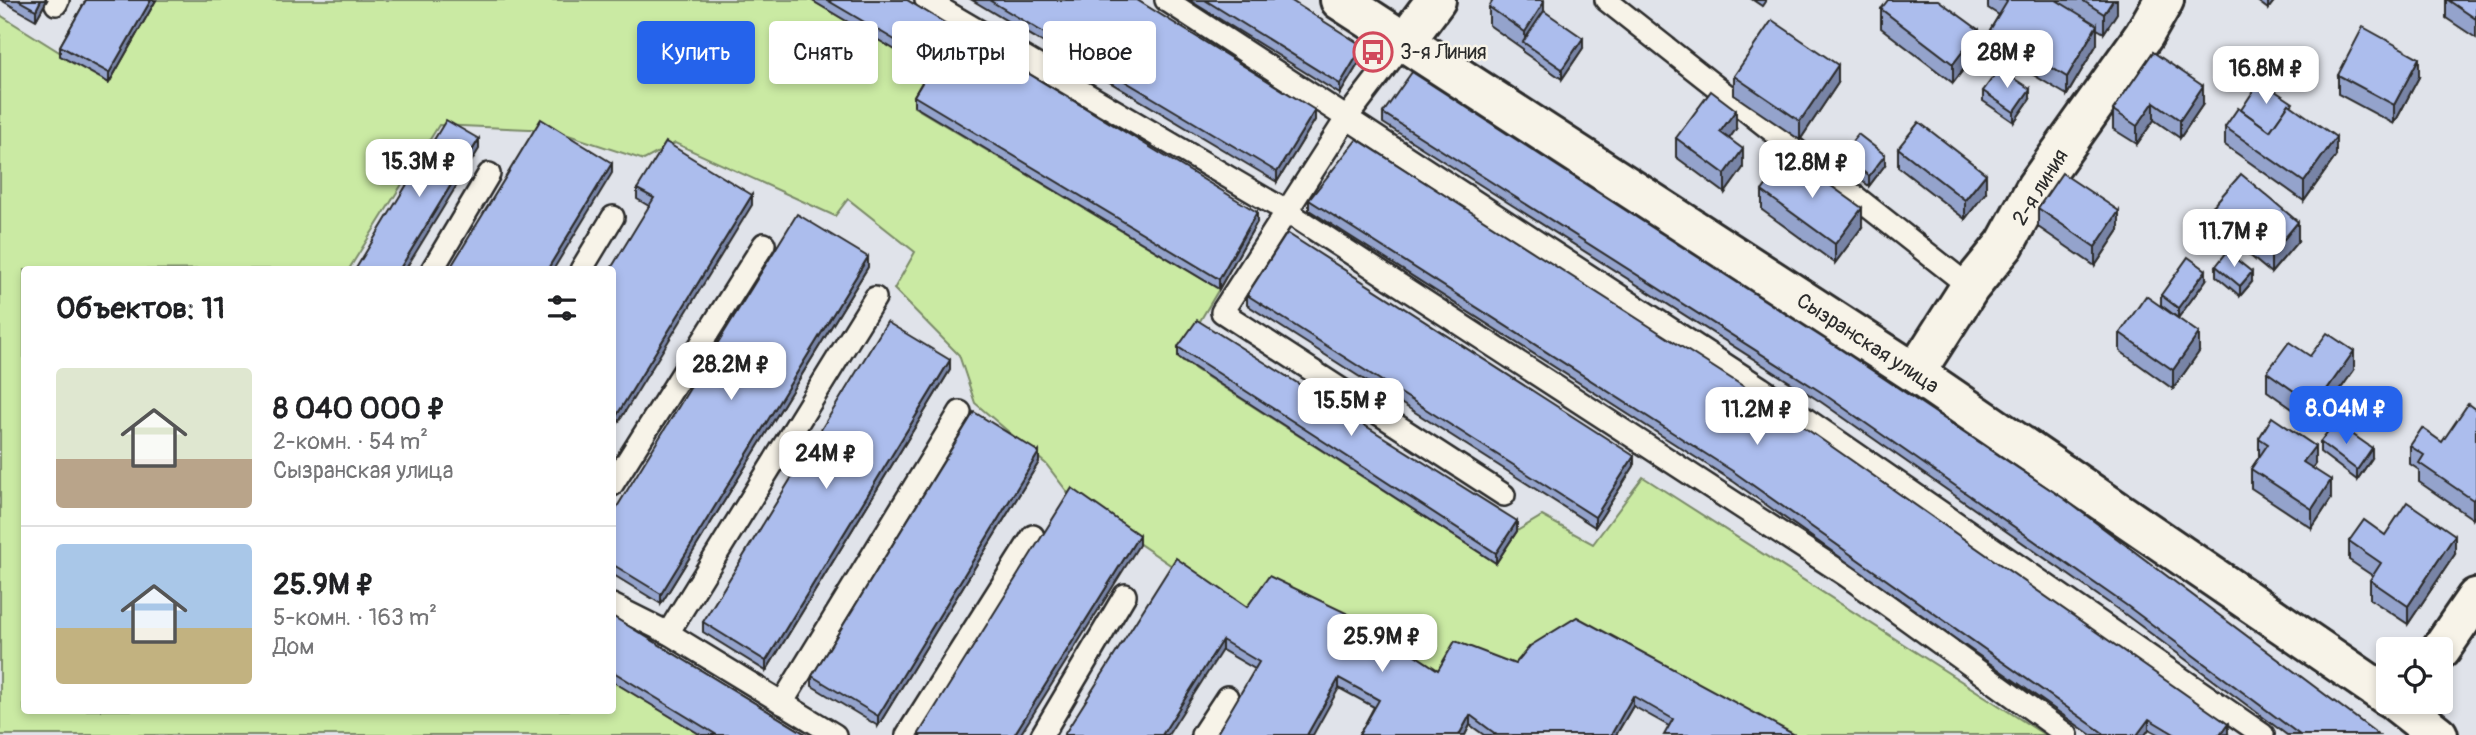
<!DOCTYPE html>
<html lang="ru">
<meta charset="utf-8">
<style>
body{margin:0;font-family:Pangolin,sans-serif;background:#f6f6f6;color:#202124;height:100vh;display:flex;flex-direction:column;font-size:26px;white-space:nowrap}
*{box-sizing:border-box;margin:0}
p{font-size:23px;color:#757577}
.icon{flex:none;width:38px;height:38px;fill:none;stroke:currentColor;stroke-width:2;stroke-linecap:round;stroke-linejoin:round}
.map{position:relative;flex:1;overflow:hidden}
.drawer{position:absolute;left:21px;top:266px;width:595px;height:448px;display:flex;flex-direction:column;background:#fff;border-radius:7px;box-shadow:0 4px 10px #0003}
.drawer>*{flex:none}
.banner{position:absolute;left:637px;top:21px;width:665px;height:63px;display:flex;gap:14px}
.fabs{position:absolute;left:2376px;top:637px;display:grid;gap:14px}
.fabs a{display:grid;place-items:center;width:77px;height:77px;border-radius:7px;background:#fff;box-shadow:0 4px 10px #0003;font-size:35px}
.price{position:absolute;translate:-50% -60px;padding:0 16px;border-radius:14px;background:#fff;color:#222;font-size:23px;line-height:46px;filter:drop-shadow(0 2px 4px #0008)}
.price::after{content:'';position:absolute;left:50%;top:42px;width:21px;height:16px;margin-left:-10px;background:inherit;clip-path:polygon(0 0,100% 0,50% 100%)}
.price.on{background:#2563eb;color:#fff}
ul{padding:0;list-style:none}
li{display:flex;align-items:center;gap:21px;height:175px;padding:0 35px}
li+li{border-top:2px solid #e0e0e0}
li span{display:grid;place-items:center;flex:none;width:196px;height:140px;border-radius:7px;color:#555}
li>.icon{margin-inline-start:auto}
span .icon{width:84px;height:84px;fill:#fffc;stroke-width:1}
li b{font-size:30px}
h2{display:flex;justify-content:space-between;align-items:center;height:84px;padding:0 35px;font-size:30px}
.pill{padding:0 24px;border-radius:7px;background:#fff;box-shadow:0 4px 10px #0003;font-size:24px;line-height:63px}
.pill.on{background:#2563eb;color:#fff}
.map>svg:first-child{display:block}
.green{fill:#caeaa3;stroke:#7a8a67;stroke-width:2}
.lines{fill:none;stroke-linecap:round;stroke-linejoin:round}
.lane-casing{stroke:#2b2b2b;stroke-width:26}
.street-casing{stroke:#2b2b2b;stroke-width:44}
.secondary-casing{stroke:#2b2b2b;stroke-width:44}
.lane{stroke:#f7f3e8;stroke-width:21}
.street{stroke:#f7f3e8;stroke-width:38}
.secondary{stroke:#f7f3e8;stroke-width:38}
.wall{fill:#94a3cc;stroke:#2b2b2b;stroke-width:2}
.shaded-wall{fill:#7884a6;stroke:#2b2b2b;stroke-width:2}
.building{fill:#acbded;stroke:#2b2b2b;stroke-width:2}
.labels{text-anchor:middle;stroke-width:5;stroke-linejoin:round;paint-order:stroke}
.poi-label{font-size:21px;fill:#2b2b2b;stroke:#f7f3e8;text-anchor:start}
.street-label{font-size:21px;fill:#2b2b2b;stroke:#f7f3e8}
</style>
<div class="map">
<svg width="2476" height="735" viewBox="0 0 2476 735">
<rect width="100%" height="100%" fill="#e0e3ea"/>
<filter id="ink" filterUnits="userSpaceOnUse"><feTurbulence type="fractalNoise" baseFrequency=".0143" numOctaves="2"/><feDisplacementMap in="SourceGraphic" scale="14" xChannelSelector="R" yChannelSelector="G"/><feConvolveMatrix kernelMatrix="1 2 1 2 8 2 1 2 1" color-interpolation-filters="sRGB"/></filter>
<g filter="url(#ink)">
<polygon class="green" points="156,0 811,0 934,73 914,107 1219,289 1178,358 1496,563 1517,531 1542,516 1593,544 1643,477 2045,735 1777,735 1515,674 1438,680 1247,617 1072,498 1046,464 975,403 959,355 894,289 915,252 848,199 835,216 675,143 644,160 553,130 439,125 349,269 24,270 24,710 612,710 613,681 701,735 0,735 0,15 109,83"/>
<g class="lines">
<g class="lane-casing">
<g id="lane">
<polyline points="926,0 1286,211 1847,576 2067,735"/>
<polyline points="1166,0 1761,388 2263,735"/>
<polyline points="1606,0 1970,287"/>
<polyline points="56,4 58,0"/>
<polyline points="1406,40 1348,116 1222,312 1504,495"/>
<polyline points="432,270 489,174"/>
<polyline points="581,270 613,217"/>
<polyline points="612,485 764,244"/>
<polyline points="612,605 668,633 835,735"/>
<polyline points="668,633 875,298"/>
<polyline points="782,703 960,412"/>
<polyline points="907,735 1033,536"/>
<polyline points="1042,735 1125,595"/>
<polyline points="1202,735 1227,697"/>
</g>
</g>
<g class="street-casing">
<g id="street">
<polyline points="1406,40 1436,0"/>
<polyline points="1915,373 1970,287 2005,244 2036,187 2144,35 2164,0"/>
<polyline points="2441,649 2476,598"/>
</g>
</g>
<g class="secondary-casing">
<g id="secondary">
<polyline points="1340,0 1915,373 2389,697"/>
<polyline points="2396,702 2438,735"/>
</g>
</g>
<use href="#lane" class="lane"/>
<use href="#street" class="street"/>
<use href="#secondary" class="secondary"/>
</g>
<g class="wall">
<polygon points="1,0 47,0 36,20"/>
<polygon points="86,0 156,0 109,83 60,56 60,46"/>
<polygon points="811,0 907,0 1257,222 1219,289 914,106 914,96 929,70"/>
<polygon points="972,0 1137,0 1315,120 1277,182"/>
<polygon points="1189,0 1290,0 1363,56 1340,94"/>
<polygon points="1544,0 1544,11 1583,48 1562,79 1523,52 1523,49 1489,25 1489,7"/>
<polygon points="1753,0 1766,0 1762,6"/>
<polygon points="1988,0 2117,0 2117,13 2104,33 2097,29 2097,44 2067,95 1990,49 1990,30 1999,15 1988,8"/>
<polygon points="2256,0 2275,0 2268,9"/>
<polygon points="2446,0 2476,0 2476,38 2446,18"/>
<polygon points="1881,9 1979,49 1953,83 1881,28"/>
<polygon points="2153,52 2203,104 2180,138 2154,120 2137,144 2113,129 2113,110"/>
<polygon points="2338,75 2419,77 2394,124 2338,94"/>
<polygon points="1734,76 1838,83 1800,140 1734,95"/>
<polygon points="1983,91 2030,99 2014,122 1983,101"/>
<polygon points="2293,107 2336,156 2304,201 2225,145 2225,127 2241,110"/>
<polygon points="1383,113 2379,735 2287,735 2126,615 1821,402 1383,123"/>
<polygon points="1736,129 1729,139 1743,168 1725,193 1676,157 1676,138"/>
<polygon points="1898,148 1986,192 1965,219 1898,167"/>
<polygon points="1841,155 1885,165 1869,186 1841,165"/>
<polygon points="637,189 752,205 649,206 637,199"/>
<polygon points="1762,191 1862,227 1835,263 1762,210"/>
<polygon points="1309,200 2228,734 2227,735 2160,735 2149,729 2145,735 2091,735 1734,482 1309,210"/>
<polygon points="2213,206 2298,241 2271,273 2213,225"/>
<polygon points="2038,208 2119,230 2095,266 2038,227"/>
<polygon points="2216,266 2252,282 2240,296 2216,276"/>
<polygon points="868,267 661,604 612,574 612,515"/>
<polygon points="2206,280 2178,318 2161,305 2161,295"/>
<polygon points="1247,295 1634,466 1595,527 1247,305"/>
<polygon points="2120,333 2199,352 2173,389 2120,351"/>
<polygon points="1178,347 1517,531 1496,563 1178,357"/>
<polygon points="950,370 766,671 703,632 703,622"/>
<polygon points="2354,370 2315,425 2267,391 2267,372"/>
<polygon points="2476,410 2476,515 2473,519 2419,482 2419,470 2410,464 2410,446 2442,442"/>
<polygon points="2259,438 2315,464 2312,468 2331,499 2312,528 2251,488 2251,469 2259,457"/>
<polygon points="2320,442 2372,458 2357,480 2320,452"/>
<polygon points="1039,462 878,726 812,686 812,676"/>
<polygon points="2385,535 2455,554 2408,624 2370,599 2370,580 2373,576 2349,560 2349,541"/>
<polygon points="1247,607 1438,670 1515,664 1795,735 1669,726 1633,706 1616,735 1484,735 1470,725 1465,735 1359,735 1374,707 1339,688 1255,669 1222,650 1064,735"/>
<polygon points="612,616 807,735 701,735 612,681"/>
</g>
<g class="shaded-wall">
<polygon points="41,0 47,0 36,20 36,10"/>
<polygon points="151,0 156,0 109,83 109,73"/>
<polygon points="1536,0 1544,0 1544,21 1525,43 1525,32"/>
<polygon points="2113,0 2117,0 2117,13 2104,33 2104,14"/>
<polygon points="2268,0 2275,0 2268,9"/>
<polygon points="2097,25 2097,44 2067,95 2067,77"/>
<polygon points="1979,30 1979,49 1953,83 1953,64"/>
<polygon points="1583,38 1583,48 1562,79 1562,69"/>
<polygon points="1363,46 1363,56 1340,94 1340,84"/>
<polygon points="2419,58 2419,77 2394,124 2394,105"/>
<polygon points="1838,65 1838,83 1800,140 1800,121"/>
<polygon points="2203,86 2203,104 2180,138 2180,120"/>
<polygon points="2030,89 2030,99 2014,122 2014,112"/>
<polygon points="2154,102 2154,120 2137,144 2137,126"/>
<polygon points="1315,110 1315,120 1277,182 1277,172"/>
<polygon points="1736,110 1736,129 1720,151 1720,132"/>
<polygon points="2336,137 2336,156 2304,201 2304,182"/>
<polygon points="479,139 479,149 405,270 399,270"/>
<polygon points="1743,149 1743,168 1725,193 1725,174"/>
<polygon points="1885,155 1885,165 1869,186 1869,176"/>
<polygon points="612,163 612,173 553,270 547,270"/>
<polygon points="1986,174 1986,192 1965,219 1965,200"/>
<polygon points="752,195 752,205 612,433 612,423"/>
<polygon points="1862,208 1862,227 1835,263 1835,244"/>
<polygon points="2119,211 2119,230 2095,266 2095,247"/>
<polygon points="1257,212 1257,222 1219,289 1219,279"/>
<polygon points="2298,222 2298,241 2271,273 2271,255"/>
<polygon points="868,257 868,267 661,604 661,594"/>
<polygon points="2206,270 2206,280 2178,318 2178,308"/>
<polygon points="2252,272 2252,282 2240,296 2240,286"/>
<polygon points="2199,333 2199,352 2173,389 2173,370"/>
<polygon points="2354,351 2354,370 2315,425 2315,406"/>
<polygon points="950,360 950,370 766,671 766,661"/>
<polygon points="2315,446 2315,464 2303,481 2303,462"/>
<polygon points="2372,448 2372,458 2357,480 2357,470"/>
<polygon points="1039,452 1039,462 878,726 878,716"/>
<polygon points="1634,456 1634,466 1595,527 1595,517"/>
<polygon points="2331,480 2331,499 2312,528 2312,509"/>
<polygon points="2476,496 2476,515 2473,519 2473,500"/>
<polygon points="1517,521 1517,531 1496,563 1496,553"/>
<polygon points="1139,535 1139,545 1020,735 1014,735"/>
<polygon points="2455,535 2455,554 2408,624 2408,606"/>
<polygon points="1222,640 1222,650 1168,735 1162,735"/>
<polygon points="1339,678 1339,688 1313,735 1307,735"/>
<polygon points="1633,696 1633,706 1616,735 1611,735"/>
<polygon points="1470,715 1470,725 1465,735 1459,735"/>
<polygon points="2149,719 2149,729 2145,735 2137,735"/>
<polygon points="2228,724 2228,734 2220,735"/>
</g>
<g class="building">
<polygon points="18,0 41,0 36,10"/>
<polygon points="86,0 151,0 109,73 60,46"/>
<polygon points="827,0 907,0 1257,212 1219,279 914,96 934,63"/>
<polygon points="989,0 1137,0 1315,110 1277,172"/>
<polygon points="1205,0 1290,0 1363,46 1340,84"/>
<polygon points="1493,0 1541,0 1544,2 1525,32 1489,7"/>
<polygon points="1888,0 1938,0 1979,30 1953,64 1881,9"/>
<polygon points="2005,0 2056,0 2097,25 2067,77 1990,30 2007,2"/>
<polygon points="2082,0 2113,0 2104,14"/>
<polygon points="2448,0 2476,0 2476,19"/>
<polygon points="1544,11 1583,38 1562,69 1523,42"/>
<polygon points="1772,20 1838,65 1800,121 1734,76"/>
<polygon points="2363,27 2419,58 2394,105 2338,75"/>
<polygon points="2153,52 2203,86 2180,120 2154,102 2137,126 2113,110"/>
<polygon points="1999,69 2030,89 2014,112 1983,91"/>
<polygon points="1412,72 1840,349 2063,498 2379,735 2300,735 2126,605 1821,392 1383,113"/>
<polygon points="2260,81 2293,103 2291,106 2289,104 2270,131 2241,110"/>
<polygon points="1711,91 1736,110 1720,132 1743,149 1725,174 1676,138"/>
<polygon points="2289,104 2336,137 2304,182 2225,127 2238,108 2270,131"/>
<polygon points="541,119 612,163 547,270 449,270"/>
<polygon points="446,120 479,139 399,270 355,270"/>
<polygon points="1919,122 1986,174 1965,200 1898,148"/>
<polygon points="1858,134 1885,155 1869,176 1841,155"/>
<polygon points="1357,139 1771,404 2228,724 2220,735 2176,735 2149,719 2137,735 2106,735 1734,472 1309,200"/>
<polygon points="666,142 752,195 612,423 612,270 610,270 654,198 637,189"/>
<polygon points="1788,155 1862,208 1835,244 1762,191"/>
<polygon points="2062,173 2119,211 2095,247 2038,208"/>
<polygon points="2241,174 2298,222 2271,255 2213,206"/>
<polygon points="797,214 868,257 661,594 612,564 612,515"/>
<polygon points="1287,233 1634,456 1595,517 1247,295"/>
<polygon points="2227,252 2252,272 2240,286 2216,266"/>
<polygon points="2188,257 2206,270 2178,308 2161,295"/>
<polygon points="2146,296 2199,333 2173,370 2120,333"/>
<polygon points="1197,320 1517,521 1496,553 1178,347"/>
<polygon points="887,322 950,360 766,661 703,622"/>
<polygon points="2327,333 2354,351 2315,406 2267,372 2289,342 2310,356"/>
<polygon points="2468,404 2476,410 2476,496 2473,500 2419,463 2424,455 2410,446 2422,428 2442,442"/>
<polygon points="974,412 1039,452 878,716 812,676"/>
<polygon points="2272,417 2315,446 2303,462 2331,480 2312,509 2251,469 2268,444 2259,438"/>
<polygon points="2335,422 2372,448 2357,470 2320,442"/>
<polygon points="1072,488 1139,535 1014,735 918,735"/>
<polygon points="2407,502 2455,535 2408,606 2370,580 2381,563 2349,541 2364,520 2385,535"/>
<polygon points="1176,558 1247,607 1269,576 1365,622 1438,670 1455,641 1515,664 1530,646 1577,617 1795,735 1664,735 1673,719 1633,696 1611,735 1497,735 1470,715 1459,735 1359,735 1379,700 1339,678 1307,735 1216,735 1259,662 1222,640 1162,735 1064,735"/>
<polygon points="612,616 807,735 717,735 612,671"/>
</g>
</g>
<defs>
<g id="bus-ring" transform="scale(2.0125)"><circle r="9.5" fill="#f7f3e8" stroke="#d1495b" stroke-width="1.5"/><path d="M-5-6H5V4H4V6H2V4H-2V6H-4V4H-5ZM-3.5-4V0h7V-4ZM-3.5 1.2v1.5H-2V1.2ZM2 1.2v1.5H3.5V1.2Z" fill="#d1495b"/></g>
</defs>
<g fill-rule="evenodd">
<use href="#bus-ring" x="1373" y="52"/>
</g>
<g class="labels">
<g class="poi-label">
<text x="1400" y="59">3-я Линия</text>
</g>
<g class="street-label">
<text transform="translate(2040 187) rotate(-58)" y="7">2-я линия</text>
<text transform="translate(1868 343) rotate(33)" y="7">Сызранская улица</text>
</g>
</g>
</svg>
<div class="fabs">
<a><svg class="icon" aria-label="locate" viewBox="0 0 24 24"><circle cx="12" cy="12" r="6"/><path d="M12 2v4M12 18v4M2 12h4M18 12h4"/></svg></a>
</div>
<b class="price" style="left:2007px;top:90px">28M ₽</b>
<b class="price" style="left:2266px;top:106px">16.8M ₽</b>
<b class="price" style="left:419px;top:199px">15.3M ₽</b>
<b class="price" style="left:1812px;top:200px">12.8M ₽</b>
<b class="price" style="left:2234px;top:269px">11.7M ₽</b>
<b class="price" style="left:731px;top:402px">28.2M ₽</b>
<b class="price" style="left:1351px;top:438px">15.5M ₽</b>
<b class="price on" style="left:2346px;top:446px">8.04M ₽</b>
<b class="price" style="left:1757px;top:447px">11.2M ₽</b>
<b class="price" style="left:826px;top:491px">24M ₽</b>
<b class="price" style="left:1382px;top:674px">25.9M ₽</b>
<div class="banner">
<a class="pill on">Купить</a>
<a class="pill">Снять</a>
<a class="pill">Фильтры</a>
<a class="pill">Новое</a>
</div>
<section class="drawer">
<h2>Объектов: 11<svg class="icon" aria-label="filters" viewBox="0 0 24 24"><path d="M4 7h16M4 17h16"/><circle cx="9" cy="7" r="2"/><circle cx="15" cy="17" r="2"/></svg></h2>
<ul>
<li><span style="background:linear-gradient(#dfe7d0 65%,#b9a48a 0)"><svg class="icon" aria-label="home" viewBox="0 0 24 24"><path d="M3 11l9-7 9 7M6 9v11h12V9"/></svg></span><div><b>8 040 000 ₽</b><p>2-комн. · 54 m²</p><p>Сызранская улица</p></div></li>
<li><span style="background:linear-gradient(#a9c7e8 60%,#c2b280 0)"><svg class="icon" aria-label="home" viewBox="0 0 24 24"><path d="M3 11l9-7 9 7M6 9v11h12V9"/></svg></span><div><b>25.9M ₽</b><p>5-комн. · 163 m²</p><p>Дом</p></div></li>
</ul>
</section>
</div>
